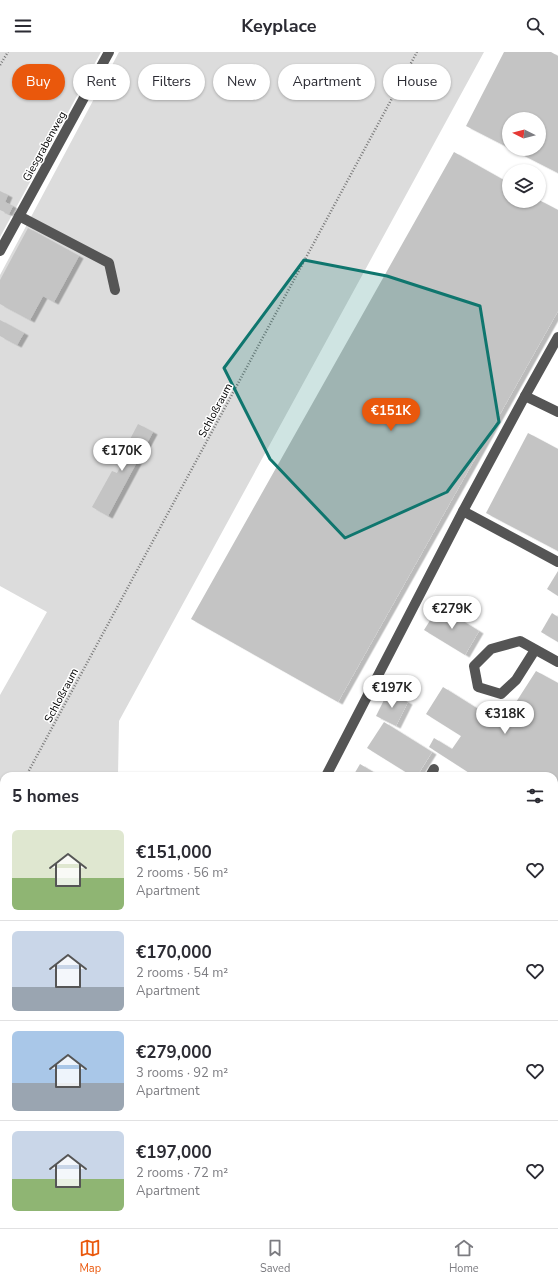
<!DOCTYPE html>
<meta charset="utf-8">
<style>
body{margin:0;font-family:"Nunito Sans",sans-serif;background:#f2f2f3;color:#2b2b33;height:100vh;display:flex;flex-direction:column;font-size:15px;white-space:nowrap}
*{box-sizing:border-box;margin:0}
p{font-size:13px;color:#7c7c81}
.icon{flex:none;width:22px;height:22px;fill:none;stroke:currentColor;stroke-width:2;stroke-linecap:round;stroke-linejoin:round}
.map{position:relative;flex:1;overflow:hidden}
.side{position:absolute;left:0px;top:720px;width:558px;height:456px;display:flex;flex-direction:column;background:#fff;border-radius:12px 12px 0 0;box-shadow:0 1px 3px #0004}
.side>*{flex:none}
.banner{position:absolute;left:12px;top:12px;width:534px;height:36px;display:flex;gap:8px}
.needle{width:26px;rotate:276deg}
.buttons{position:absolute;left:502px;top:60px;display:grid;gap:8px}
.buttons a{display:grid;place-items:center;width:44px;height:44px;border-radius:50%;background:#fff;box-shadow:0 1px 3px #0004;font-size:20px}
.price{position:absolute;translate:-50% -34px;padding:0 9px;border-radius:14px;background:#fff;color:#222;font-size:13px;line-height:26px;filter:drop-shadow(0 1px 2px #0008)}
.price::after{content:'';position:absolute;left:50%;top:24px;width:12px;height:9px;margin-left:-6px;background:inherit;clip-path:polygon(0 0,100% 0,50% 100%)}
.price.current{background:#ea580c;color:#fff}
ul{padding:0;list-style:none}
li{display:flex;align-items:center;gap:12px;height:100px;padding:0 12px}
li+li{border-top:1px solid #e1e1e2}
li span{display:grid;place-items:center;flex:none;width:112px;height:80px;border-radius:6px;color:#555}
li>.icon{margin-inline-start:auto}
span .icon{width:48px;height:48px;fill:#fffc;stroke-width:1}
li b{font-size:17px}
h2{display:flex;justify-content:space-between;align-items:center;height:48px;padding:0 12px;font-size:17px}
.chip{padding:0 14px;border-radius:18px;background:#fff;box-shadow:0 1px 3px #0004;font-size:14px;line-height:36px}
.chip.current{background:#ea580c;color:#fff}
header{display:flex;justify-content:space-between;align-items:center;height:52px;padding:0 12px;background:#fff;font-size:18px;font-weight:700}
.tab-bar{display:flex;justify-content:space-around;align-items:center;height:56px;border-top:1px solid #e1e1e2;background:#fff;font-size:11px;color:#7c7c81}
.tab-bar a{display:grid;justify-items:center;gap:2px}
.tab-bar .current{color:#ea580c}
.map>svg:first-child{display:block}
.green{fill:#dcdcdc}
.building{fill:#c4c4c4;filter:url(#shadow)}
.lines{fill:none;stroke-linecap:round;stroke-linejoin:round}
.path{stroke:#777;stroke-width:2.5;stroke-dasharray:1 2;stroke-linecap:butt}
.minor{stroke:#555;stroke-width:10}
.marked{fill:#0f766e;fill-opacity:0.2;stroke:#0f766e;stroke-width:3;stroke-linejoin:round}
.labels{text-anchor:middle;stroke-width:3;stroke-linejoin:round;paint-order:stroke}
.street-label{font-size:11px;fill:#000;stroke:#fff}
</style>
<header><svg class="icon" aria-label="menu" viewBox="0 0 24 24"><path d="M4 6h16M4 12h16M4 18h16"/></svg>Keyplace<svg class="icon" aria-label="search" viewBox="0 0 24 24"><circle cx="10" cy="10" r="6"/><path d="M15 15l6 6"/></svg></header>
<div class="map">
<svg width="558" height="1176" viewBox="0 0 558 1176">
<defs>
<filter id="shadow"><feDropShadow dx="4.5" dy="2.5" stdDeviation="0" flood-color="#0004"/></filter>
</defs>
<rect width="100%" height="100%" fill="#fff"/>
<g class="green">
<polygon points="0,0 101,0 0,185"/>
<polygon points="119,0 484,0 119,669 118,724 4,724 4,780 0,779 0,643 47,560 0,534 0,223"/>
<polygon points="0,800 4,802 4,874 0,881"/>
</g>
<g class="building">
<polygon points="504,0 551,0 558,4 558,121 511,97 539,97 539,67 509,67 509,96 466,74"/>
<polygon points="454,100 509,131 509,149 539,149 539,148 558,158 558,259 338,650 191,567"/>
<polygon points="0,139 8,143 5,150 13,154 9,162 0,158"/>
<polygon points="28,176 79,204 54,250 43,244 30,268 0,252 0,228"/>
<polygon points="0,268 24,281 17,293 0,284"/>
<polygon points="138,372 153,380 108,464 92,455 112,419 117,421 132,393 128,391"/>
<polygon points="528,381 558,397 558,499 486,461"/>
<polygon points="558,519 558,544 547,537"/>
<polygon points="439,554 479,579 465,603 424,578"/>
<polygon points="552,561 558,565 558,590 541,580"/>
<polygon points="536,619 558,631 558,777 554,775 554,724 474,724 429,695 434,686 452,697 461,684 426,662 443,635 502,672"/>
<polygon points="388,640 408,650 396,674 376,664"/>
<polygon points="384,670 432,700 417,724 412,724 367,696"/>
<polygon points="360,712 380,724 353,724"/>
<polygon points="554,846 558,848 558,872 554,870"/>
<polygon points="4,941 4,973 0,971 0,948"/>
<polygon points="558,993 558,1010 554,1007 554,999"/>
<polygon points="4,1045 4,1068 0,1066 0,1052"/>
<polygon points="554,1077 558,1079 558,1092 554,1099"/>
<polygon points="4,1142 4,1169 0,1167 0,1150"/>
<polygon points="10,1172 19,1172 17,1176"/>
<polygon points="95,1172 133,1172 131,1176 92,1176"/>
<polygon points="197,1172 232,1172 230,1176 195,1176"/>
<polygon points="342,1172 374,1172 372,1176 341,1176 340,1175"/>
<polygon points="393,1172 420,1172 427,1176 391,1176"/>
</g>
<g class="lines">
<g class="path">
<polyline points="0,13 8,0"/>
<polyline points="26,724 417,0"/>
<polyline points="0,773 4,765"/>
</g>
<g class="minor">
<polyline points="19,164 109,211 115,238"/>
<polyline points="0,199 109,0"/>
<polyline points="525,344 558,285"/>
<polyline points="463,459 558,510"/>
<polyline points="535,598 516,628 501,642 478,635 474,614 491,597 520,589 558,610"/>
<polyline points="326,724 463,459 525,344 558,360"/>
<polyline points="430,724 434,717"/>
<polyline points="0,788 4,790"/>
<polyline points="554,809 558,802"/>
<polyline points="0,898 4,891"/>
<polyline points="554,935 558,937"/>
<polyline points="0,1005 4,1008"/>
<polyline points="554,1144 558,1137"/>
<polyline points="466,1172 472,1176"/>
<polyline points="156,1176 158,1172"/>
<polyline points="536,1176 538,1172"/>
</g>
</g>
<path class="marked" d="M304 208 387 224 480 254 499 370 447 440 345 486 270 407 224 316Z"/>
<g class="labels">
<g class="street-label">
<text transform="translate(44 94) rotate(-61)" y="4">Giesgrabenweg</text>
<text transform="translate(215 358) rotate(-62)" y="4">Schloßraum</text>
<text transform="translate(61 643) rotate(-62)" y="4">Schloßraum</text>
</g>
</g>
</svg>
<div class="buttons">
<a><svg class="needle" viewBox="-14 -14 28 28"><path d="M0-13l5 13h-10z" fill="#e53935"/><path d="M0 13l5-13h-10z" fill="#7c7c81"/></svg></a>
<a><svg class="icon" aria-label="layers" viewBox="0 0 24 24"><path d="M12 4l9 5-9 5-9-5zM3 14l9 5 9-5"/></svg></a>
</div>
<b class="price current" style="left:391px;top:380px">€151K</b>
<b class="price" style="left:122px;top:420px">€170K</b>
<b class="price" style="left:452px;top:578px">€279K</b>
<b class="price" style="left:392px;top:657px">€197K</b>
<b class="price" style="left:505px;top:683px">€318K</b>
<div class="banner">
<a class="chip current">Buy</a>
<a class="chip">Rent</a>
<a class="chip">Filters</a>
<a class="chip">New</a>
<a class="chip">Apartment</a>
<a class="chip">House</a>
</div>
<section class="side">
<h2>5 homes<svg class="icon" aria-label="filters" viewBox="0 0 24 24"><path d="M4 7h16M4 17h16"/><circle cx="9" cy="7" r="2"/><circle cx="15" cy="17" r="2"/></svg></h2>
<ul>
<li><span style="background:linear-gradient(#dfe7d0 60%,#8fb573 0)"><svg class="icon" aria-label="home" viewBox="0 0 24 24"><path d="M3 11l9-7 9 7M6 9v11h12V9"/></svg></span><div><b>€151,000</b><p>2 rooms · 56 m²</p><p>Apartment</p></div><svg class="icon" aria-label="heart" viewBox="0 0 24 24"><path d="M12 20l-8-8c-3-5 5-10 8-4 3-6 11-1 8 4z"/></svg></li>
<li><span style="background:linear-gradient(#c9d6e8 70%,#9aa5b1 0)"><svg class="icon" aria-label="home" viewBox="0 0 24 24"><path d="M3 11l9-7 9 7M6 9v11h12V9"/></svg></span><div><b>€170,000</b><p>2 rooms · 54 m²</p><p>Apartment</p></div><svg class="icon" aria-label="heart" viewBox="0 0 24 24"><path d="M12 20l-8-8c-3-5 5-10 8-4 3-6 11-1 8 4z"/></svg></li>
<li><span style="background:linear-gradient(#a9c7e8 65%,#9aa5b1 0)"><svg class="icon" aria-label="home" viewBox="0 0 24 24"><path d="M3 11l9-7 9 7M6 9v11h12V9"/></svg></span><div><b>€279,000</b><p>3 rooms · 92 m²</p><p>Apartment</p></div><svg class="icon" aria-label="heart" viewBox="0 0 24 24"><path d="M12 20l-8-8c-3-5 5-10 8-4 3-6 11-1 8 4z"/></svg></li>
<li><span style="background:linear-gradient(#c9d6e8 60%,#8fb573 0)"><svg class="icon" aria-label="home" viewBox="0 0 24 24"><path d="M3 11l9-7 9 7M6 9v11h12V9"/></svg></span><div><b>€197,000</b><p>2 rooms · 72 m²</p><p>Apartment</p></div><svg class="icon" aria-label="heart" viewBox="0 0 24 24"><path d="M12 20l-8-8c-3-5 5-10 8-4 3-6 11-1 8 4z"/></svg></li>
</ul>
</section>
</div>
<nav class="tab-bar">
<a class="current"><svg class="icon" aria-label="map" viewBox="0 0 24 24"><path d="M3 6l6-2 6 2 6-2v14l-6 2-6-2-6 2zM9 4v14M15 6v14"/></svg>Map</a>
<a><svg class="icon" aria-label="saved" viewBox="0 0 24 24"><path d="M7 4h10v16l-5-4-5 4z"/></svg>Saved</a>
<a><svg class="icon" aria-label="home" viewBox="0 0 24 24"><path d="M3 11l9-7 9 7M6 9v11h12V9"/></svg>Home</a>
</nav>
